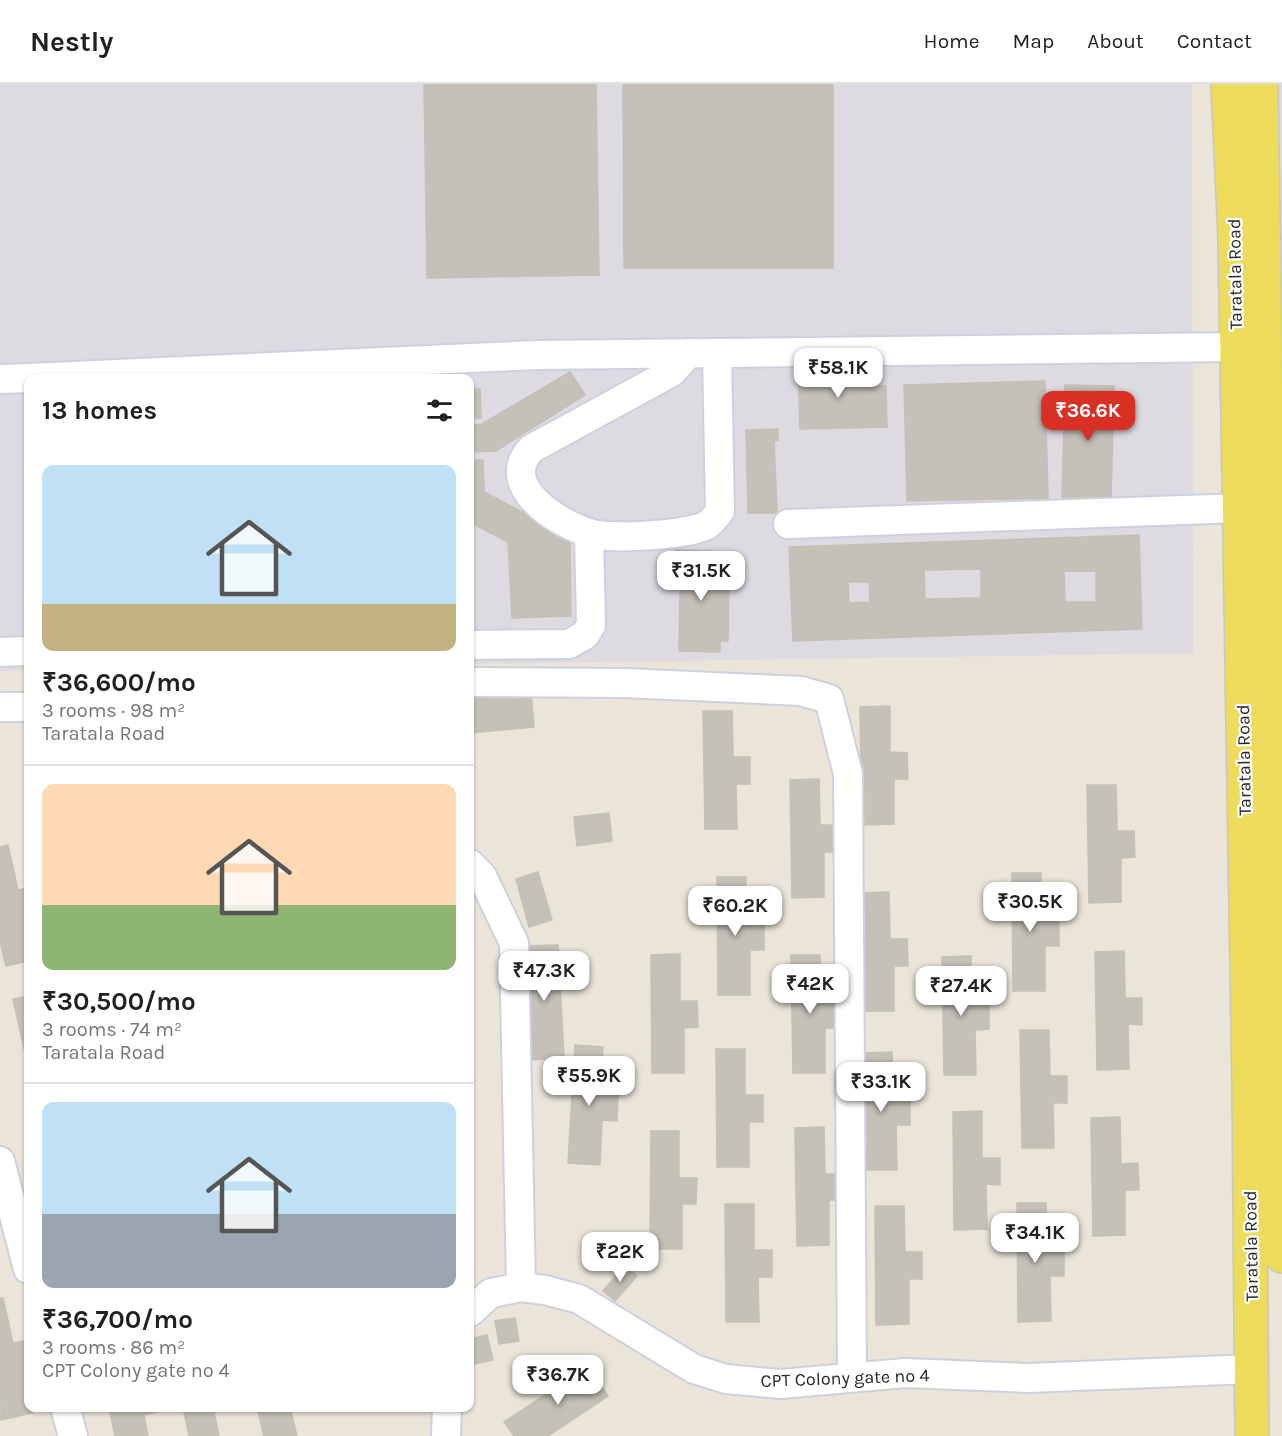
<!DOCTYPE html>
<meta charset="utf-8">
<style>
body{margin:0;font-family:Karla,sans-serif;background:#f6f6f6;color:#202124;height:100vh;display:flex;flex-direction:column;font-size:22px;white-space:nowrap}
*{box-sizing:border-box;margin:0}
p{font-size:20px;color:#757577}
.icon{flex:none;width:33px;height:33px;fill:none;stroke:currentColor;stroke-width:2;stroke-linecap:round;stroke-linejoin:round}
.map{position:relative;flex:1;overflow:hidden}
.details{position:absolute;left:24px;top:290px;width:450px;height:1038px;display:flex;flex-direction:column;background:#fff;border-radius:12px;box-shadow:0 2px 4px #0004}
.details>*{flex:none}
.price{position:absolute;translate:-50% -51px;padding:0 14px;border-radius:12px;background:#fff;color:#222;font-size:20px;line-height:39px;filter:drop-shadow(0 2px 3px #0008)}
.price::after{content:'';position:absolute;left:50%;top:36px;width:18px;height:14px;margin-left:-9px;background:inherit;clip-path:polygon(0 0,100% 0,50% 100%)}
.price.on{background:#d93025;color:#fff}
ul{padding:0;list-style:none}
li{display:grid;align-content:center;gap:12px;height:318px;padding:0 18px}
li+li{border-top:2px solid #e0e0e0}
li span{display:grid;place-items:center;height:186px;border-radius:12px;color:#555}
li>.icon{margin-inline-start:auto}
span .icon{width:108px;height:108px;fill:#fffc;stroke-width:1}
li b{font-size:26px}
h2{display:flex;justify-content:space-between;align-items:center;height:72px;padding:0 18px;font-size:26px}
header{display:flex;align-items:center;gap:36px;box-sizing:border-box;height:84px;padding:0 30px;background:#fff;border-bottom:2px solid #e0e0e0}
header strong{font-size:28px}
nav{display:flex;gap:33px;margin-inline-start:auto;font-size:21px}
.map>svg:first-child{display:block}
.industrial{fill:#dddae2}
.building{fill:#c5c1b9;stroke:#c5c0b3;stroke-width:1.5;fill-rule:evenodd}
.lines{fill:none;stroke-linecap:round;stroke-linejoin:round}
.minor-casing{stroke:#ced0e0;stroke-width:32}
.major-casing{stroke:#c7c7c7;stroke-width:36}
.minor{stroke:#fff;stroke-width:28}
.major{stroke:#eddb5b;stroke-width:33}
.labels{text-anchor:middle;stroke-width:4.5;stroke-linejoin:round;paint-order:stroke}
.street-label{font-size:18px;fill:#272727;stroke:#fff}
</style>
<header>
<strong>Nestly</strong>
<nav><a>Home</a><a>Map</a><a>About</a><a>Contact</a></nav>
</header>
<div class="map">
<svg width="1282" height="1352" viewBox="0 0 1282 1352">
<rect width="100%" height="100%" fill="#eae4d9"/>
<g class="industrial">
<polygon points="0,0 1192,0 1193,569 470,580 470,294 28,294 28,586 0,587"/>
<polygon points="1270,0 1282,0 1282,682"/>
</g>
<g class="building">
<polygon points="424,0 596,0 599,191 427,194"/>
<polygon points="623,0 833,0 833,184 624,184"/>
<polygon points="852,279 853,303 886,302 887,343 800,345 798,281"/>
<polygon points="570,288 585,311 496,367 470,368 470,341 482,340"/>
<polygon points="1045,297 1048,414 907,417 904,301"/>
<polygon points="1065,301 1114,302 1111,415 1062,414"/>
<polygon points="470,305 480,305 481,334 470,334"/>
<polygon points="778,345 778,356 774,357 777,429 748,429 746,346"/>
<polygon points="470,376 483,376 484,408 570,453 571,532 512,534 508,458 470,438"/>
<path d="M1139 451 1142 545 793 557 789 463ZM981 485V514L925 515 924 486ZM1064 487H1096V518H1065ZM848 498H869L870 518 849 519Z"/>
<polygon points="675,466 711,467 711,492 729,492 728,557 720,557 720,568 679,567 680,505 674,505"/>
<polygon points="531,608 534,643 470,649 470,613"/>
<polygon points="890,622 890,668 907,669 908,695 894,695 894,740 862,741 860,623"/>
<polygon points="703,627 732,627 733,673 750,673 750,700 736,700 737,745 705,745"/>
<polygon points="819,695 820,741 837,741 838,768 824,768 824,813 792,814 790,696"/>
<polygon points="1087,701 1116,701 1117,747 1134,747 1135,773 1121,774 1121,818 1089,819"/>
<polygon points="609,729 612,757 577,762 574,733"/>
<polygon points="8,761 18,806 28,804 28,877 6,882 0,858 0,763"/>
<polygon points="538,788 552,836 529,843 516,795"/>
<polygon points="1012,789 1041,789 1041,835 1059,835 1059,862 1045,862 1045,907 1013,907"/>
<polygon points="717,793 746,793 746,839 764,839 764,866 750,866 750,911 718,911"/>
<polygon points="889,808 890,855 907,855 908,882 894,882 894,927 862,927 860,809"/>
<polygon points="558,861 564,974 530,976 524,862"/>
<polygon points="1124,867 1125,914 1142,914 1142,941 1128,940 1129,985 1097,986 1095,868"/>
<polygon points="680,870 680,917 697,917 698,943 684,944 684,989 652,989 651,871"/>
<polygon points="791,871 820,871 821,917 838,917 839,944 825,944 825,989 793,989"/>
<polygon points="971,872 971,919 989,919 989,945 975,946 976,991 944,991 942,873"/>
<polygon points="28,912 28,982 13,915"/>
<polygon points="1020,946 1049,946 1050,992 1067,992 1067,1019 1053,1019 1054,1064 1022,1064"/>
<polygon points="575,961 603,963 601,1009 618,1010 617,1037 602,1036 600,1081 568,1079"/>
<polygon points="716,965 745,965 745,1011 763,1011 763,1038 749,1038 749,1083 717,1083"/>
<polygon points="892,968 893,1014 910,1014 910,1041 896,1041 897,1086 864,1086 863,969"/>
<polygon points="982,1027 982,1074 1000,1074 1000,1101 986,1100 987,1145 954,1146 953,1028"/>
<polygon points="1120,1033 1121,1080 1138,1079 1139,1106 1125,1106 1125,1151 1093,1152 1091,1034"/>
<polygon points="824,1043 825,1090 842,1090 843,1116 829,1116 829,1161 797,1162 795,1044"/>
<polygon points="651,1047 679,1047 679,1094 697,1094 696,1120 682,1120 682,1165 650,1165"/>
<polygon points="1017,1119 1046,1119 1047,1166 1064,1165 1064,1192 1050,1192 1051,1237 1018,1238"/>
<polygon points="725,1120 754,1120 754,1166 772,1166 772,1193 758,1193 759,1238 726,1238"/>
<polygon points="875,1122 904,1122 905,1168 922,1168 922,1195 909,1195 909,1240 876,1241"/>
<polygon points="625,1181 637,1192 615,1217 603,1207"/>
<polygon points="0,1214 3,1214 13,1259 28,1256 28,1283 23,1285 28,1323 32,1329 1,1336"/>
<polygon points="515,1234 519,1257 499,1260 495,1237"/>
<polygon points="487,1251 493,1276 474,1280 470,1255"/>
<polygon points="589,1282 608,1312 548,1352 514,1352 504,1338"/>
<polygon points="109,1323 156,1323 157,1328 144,1331 148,1352 115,1352"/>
<polygon points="183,1323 213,1323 219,1352 189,1352"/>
<polygon points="257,1323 305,1323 291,1328 297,1352 264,1352"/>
</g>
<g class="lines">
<g class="minor-casing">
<g id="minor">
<path d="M689 269 672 288 531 365C497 402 557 439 589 449 610 456 689 451 707 441 713 437 716 432 720 427L717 269"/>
<polyline points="29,294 536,271 1237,263"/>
<polyline points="0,295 28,294"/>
<polyline points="788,440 1240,424"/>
<polyline points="470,561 569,560 585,551 591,541 589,449"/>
<polyline points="0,568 28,567"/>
<polyline points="470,598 625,599 801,607 829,615 848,690 852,1293"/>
<polyline points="0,623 28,623"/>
<polyline points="470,780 482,792 514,859 521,1203"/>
<polyline points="0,1077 28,1185"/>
<polyline points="470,1228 491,1209 521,1203 545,1206 579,1215 694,1285 726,1295 781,1300 905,1289 1028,1294 1252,1285"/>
<polyline points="65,1323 73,1352"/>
<polyline points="446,1352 447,1323"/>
</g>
</g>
<g class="major-casing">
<g id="major">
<polyline points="1228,0 1235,153 1249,1002 1252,1352"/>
<polyline points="1261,0 1272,738 1282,1172"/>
</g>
</g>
<use href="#minor" class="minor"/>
<use href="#major" class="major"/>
</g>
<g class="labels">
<g class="street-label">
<text transform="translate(1235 190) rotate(-91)" y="6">Taratala Road</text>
<text transform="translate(1244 676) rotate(-91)" y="6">Taratala Road</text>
<text transform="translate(1251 1162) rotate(-91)" y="6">Taratala Road</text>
<text transform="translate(845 1294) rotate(-2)" y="6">CPT Colony gate no 4</text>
</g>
</g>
</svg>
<b class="price" style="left:838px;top:315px">₹58.1K</b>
<b class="price on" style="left:1088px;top:358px">₹36.6K</b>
<b class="price" style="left:701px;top:518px">₹31.5K</b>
<b class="price" style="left:1030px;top:849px">₹30.5K</b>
<b class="price" style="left:735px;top:853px">₹60.2K</b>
<b class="price" style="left:544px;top:918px">₹47.3K</b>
<b class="price" style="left:810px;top:931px">₹42K</b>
<b class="price" style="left:961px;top:933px">₹27.4K</b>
<b class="price" style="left:589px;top:1023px">₹55.9K</b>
<b class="price" style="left:881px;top:1029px">₹33.1K</b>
<b class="price" style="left:1035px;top:1180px">₹34.1K</b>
<b class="price" style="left:620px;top:1199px">₹22K</b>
<b class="price" style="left:558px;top:1322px">₹36.7K</b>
<section class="details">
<h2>13 homes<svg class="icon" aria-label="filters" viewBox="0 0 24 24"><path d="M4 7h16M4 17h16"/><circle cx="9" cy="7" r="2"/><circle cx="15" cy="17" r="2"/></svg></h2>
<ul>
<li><span style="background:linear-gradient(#bfe0f5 75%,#c2b280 0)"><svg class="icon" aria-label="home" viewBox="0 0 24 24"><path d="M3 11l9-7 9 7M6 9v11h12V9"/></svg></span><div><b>₹36,600/mo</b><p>3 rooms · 98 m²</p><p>Taratala Road</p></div></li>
<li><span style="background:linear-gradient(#ffd9b3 65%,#8fb573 0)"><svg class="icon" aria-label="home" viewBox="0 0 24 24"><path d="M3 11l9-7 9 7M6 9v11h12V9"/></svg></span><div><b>₹30,500/mo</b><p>3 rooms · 74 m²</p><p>Taratala Road</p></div></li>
<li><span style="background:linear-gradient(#bfe0f5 60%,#9aa5b1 0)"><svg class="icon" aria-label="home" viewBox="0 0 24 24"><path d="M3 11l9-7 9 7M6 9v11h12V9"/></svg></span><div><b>₹36,700/mo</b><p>3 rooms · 86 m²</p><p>CPT Colony gate no 4</p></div></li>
</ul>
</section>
</div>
